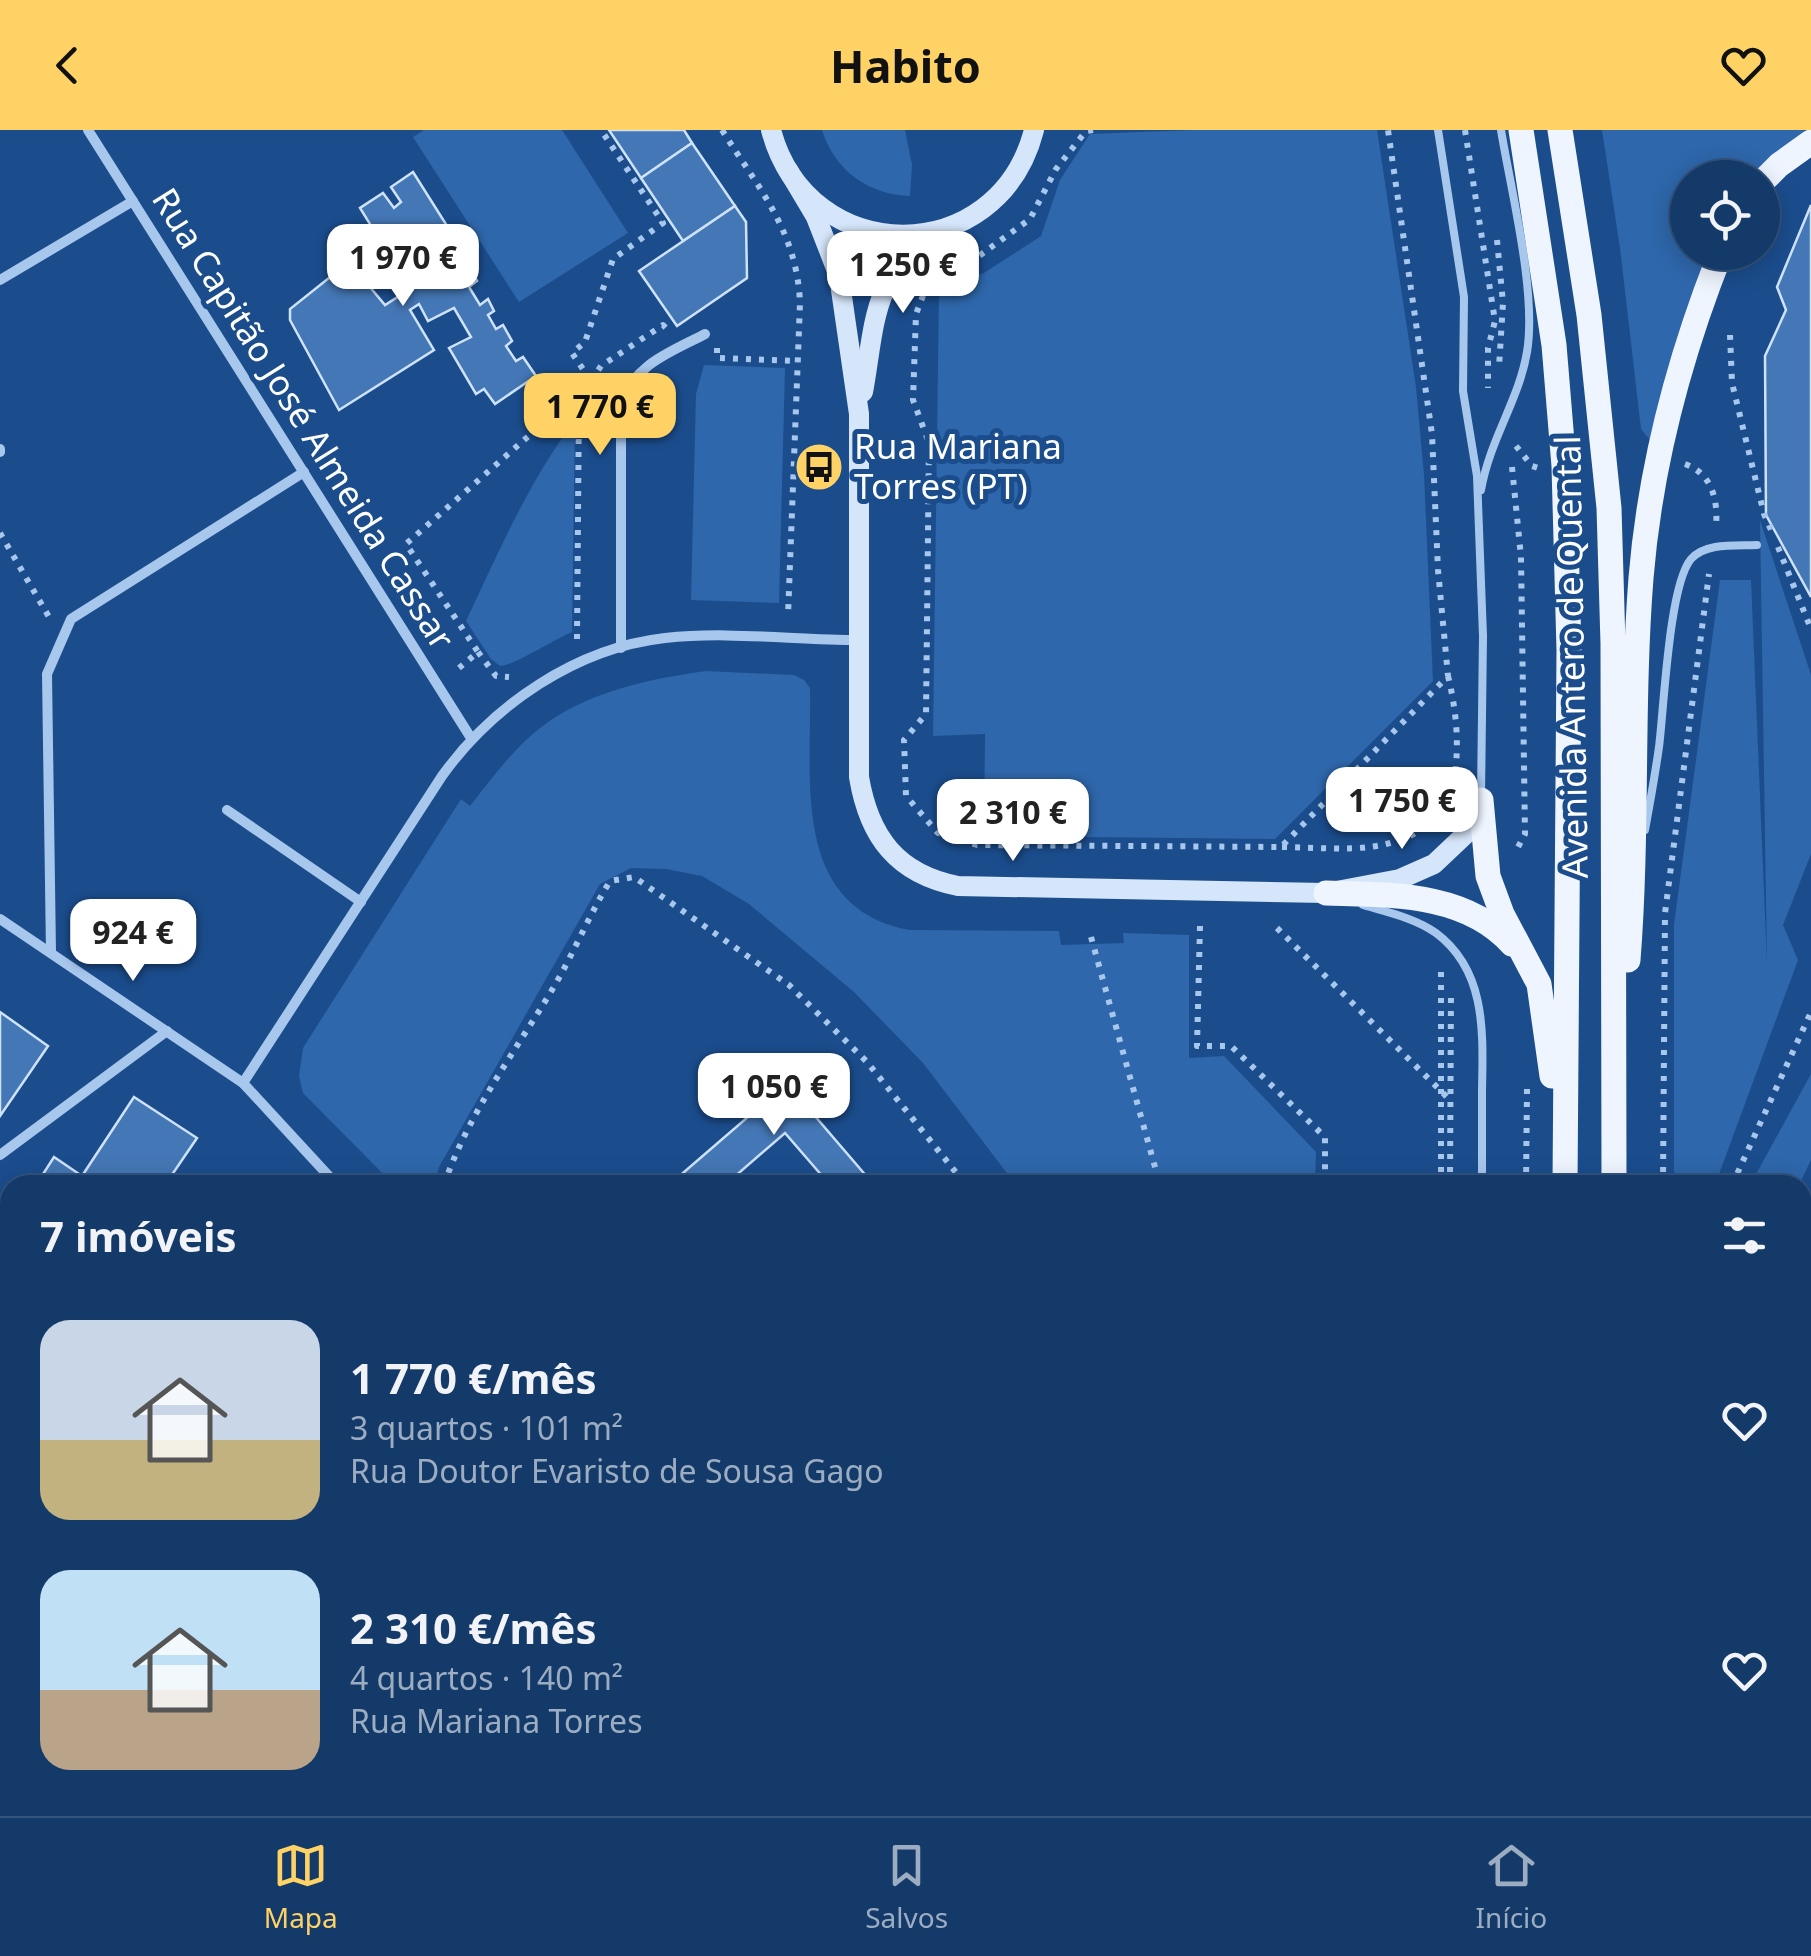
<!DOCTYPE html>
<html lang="pt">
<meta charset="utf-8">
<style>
body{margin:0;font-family:"Noto Sans",sans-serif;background:#214572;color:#f1f3f6;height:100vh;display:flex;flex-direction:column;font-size:38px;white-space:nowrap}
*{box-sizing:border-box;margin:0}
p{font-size:32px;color:#9dadc1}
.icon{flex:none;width:55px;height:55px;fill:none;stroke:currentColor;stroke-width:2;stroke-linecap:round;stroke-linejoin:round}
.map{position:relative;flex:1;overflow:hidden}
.details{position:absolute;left:0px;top:1045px;width:1812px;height:642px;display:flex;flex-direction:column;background:#143a6a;border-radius:30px 30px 0 0;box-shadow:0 5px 25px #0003,0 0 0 2px #33547e}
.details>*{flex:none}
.buttons{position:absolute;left:1670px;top:30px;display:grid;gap:20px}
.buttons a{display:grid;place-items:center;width:110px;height:110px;border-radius:50%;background:#143a6a;box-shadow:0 5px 25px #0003,0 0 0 2px #33547e;font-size:50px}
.price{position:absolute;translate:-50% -85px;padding:0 22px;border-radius:20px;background:#fff;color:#222;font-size:32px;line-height:65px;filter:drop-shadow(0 2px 5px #0008)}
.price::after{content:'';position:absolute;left:50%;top:60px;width:30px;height:22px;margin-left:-15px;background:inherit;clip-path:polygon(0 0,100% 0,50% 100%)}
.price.active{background:#fed265;color:#111}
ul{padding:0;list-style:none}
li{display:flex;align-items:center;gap:30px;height:250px;padding:0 40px}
li span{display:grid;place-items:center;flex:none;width:280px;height:200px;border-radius:30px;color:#555}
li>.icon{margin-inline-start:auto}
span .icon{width:120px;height:120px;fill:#fffc;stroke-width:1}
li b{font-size:42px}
h2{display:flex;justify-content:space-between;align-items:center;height:120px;padding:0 40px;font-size:42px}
header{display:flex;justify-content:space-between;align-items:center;height:130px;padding:0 40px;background:#fed265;color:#111;font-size:45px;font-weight:700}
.tab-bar{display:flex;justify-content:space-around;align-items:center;height:140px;border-top:2px solid #33547e;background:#143a6a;font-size:28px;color:#9dadc1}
.tab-bar a{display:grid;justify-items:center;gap:5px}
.tab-bar .active{color:#fed265}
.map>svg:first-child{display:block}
.green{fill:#2e67ab}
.building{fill:#4477b5;stroke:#cee2fa;stroke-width:2.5}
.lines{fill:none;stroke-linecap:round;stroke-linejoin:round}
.path{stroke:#a8c7ed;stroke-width:6;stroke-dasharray:5 8;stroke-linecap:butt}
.lane{stroke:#a8c7ed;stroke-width:8}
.street{stroke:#a8c7ed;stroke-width:10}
.secondary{stroke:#d5e5fa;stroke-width:20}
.primary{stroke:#eef5ff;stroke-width:25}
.highway{stroke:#fff;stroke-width:30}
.labels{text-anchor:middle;stroke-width:10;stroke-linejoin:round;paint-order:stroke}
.street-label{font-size:35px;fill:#fff;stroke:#1b4d8d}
.poi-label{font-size:35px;fill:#fff;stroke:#1b4d8d;text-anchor:start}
</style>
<header><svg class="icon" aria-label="back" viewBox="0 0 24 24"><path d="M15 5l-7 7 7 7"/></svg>Habito<svg class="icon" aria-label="heart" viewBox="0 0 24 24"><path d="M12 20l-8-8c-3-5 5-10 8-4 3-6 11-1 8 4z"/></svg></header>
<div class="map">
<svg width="1811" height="1686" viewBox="0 0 1811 1686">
<rect width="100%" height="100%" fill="#1b4d8d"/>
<g class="green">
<polygon points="424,0 562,0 628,103 519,172 413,7"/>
<path d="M822 0H905L912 35 910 66C869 65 834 40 822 0Z"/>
<polygon points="1194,0 1377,0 1416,257 1424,345 1433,551 1275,709 984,706 985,604 933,606 939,159 984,143 1041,106 1060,50 1090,4"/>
<polygon points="1602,0 1805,0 1748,47 1688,48 1688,122 1709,123 1651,311 1641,299 1620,118"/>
<polygon points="704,235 785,238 779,473 691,470 696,264"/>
<path d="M575 290 572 502C555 509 513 536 500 536L491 529 466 491C499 421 528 353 575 290Z"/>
<polygon points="1760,390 1811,545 1811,724 1783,795 1798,830 1715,1055 1692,1055 1674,1042 1674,795 1720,450 1751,450 1767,834"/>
<path d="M706 541 794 545 804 550 810 558C812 649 790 777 909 800L1059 801 1061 815 1124 813 1123 803 1189 805V928L1224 926 1316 1022 1315 1055H1016L923 933 854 862 749 774 702 746 666 739 631 738 600 754 439 1037 434 1055H394L303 963 299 946 303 918 461 669 470 676C488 653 505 630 526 610 575 564 642 550 706 541Z"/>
<polygon points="1811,944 1811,1030 1799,1055 1750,1055"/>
<polygon points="1811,1283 1811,1494 1803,1494 1802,1290"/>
<polygon points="1422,1678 1691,1678 1688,1686 1426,1686"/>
</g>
<g class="building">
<polygon points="609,0 684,0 692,13 641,48"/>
<polygon points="692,13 735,76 683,111 641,48"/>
<polygon points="413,42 466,126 445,140 453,152 471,139 477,151 469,157 480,175 488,169 494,181 488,185 496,199 503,195 512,211 506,216 516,231 523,227 536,246 495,274 484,259 476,264 449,218 471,207 454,178 428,191 419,174 410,180 434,220 339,280 290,190 290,179 349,132 385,175 410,159 360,78 383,63 394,78 401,72 391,57"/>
<polygon points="1811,75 1811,467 1766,385 1765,226 1786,180 1777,157"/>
<polygon points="735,76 746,92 747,148 677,196 639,141"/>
<polygon points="0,882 48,916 0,986"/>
<polygon points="766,929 874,1055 830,1055 785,1003 725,1055 669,1055 763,974 742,949"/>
<polygon points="134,967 197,1008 165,1055 96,1055 82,1046"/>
<polygon points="54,1027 82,1046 96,1055 36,1055"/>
<polygon points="0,1084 10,1090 10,1170 0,1163"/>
<polygon points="10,1400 10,1449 0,1452 0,1403"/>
<polygon points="10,1517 10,1588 0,1591 0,1520"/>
</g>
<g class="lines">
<g class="path">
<path d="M722 0C759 59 797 101 800 173L788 486"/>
<polyline points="1093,0 1086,1 1056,39 1030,89 972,131 929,150 916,184 913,270 929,313 926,584 904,610 906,666 938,703 977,715 1281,717 1448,546 1438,440 1432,304 1388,0"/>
<polyline points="1465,0 1495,191 1488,218 1488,258"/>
<polyline points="1762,94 1774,79"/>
<polyline points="1497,110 1503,173 1499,237"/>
<polyline points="1730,205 1732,253 1764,384 1771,400"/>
<polyline points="717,218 717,228 798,231"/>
<polyline points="591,251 601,236 663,195 668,200"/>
<polyline points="1516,316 1532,336 1538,338"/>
<path d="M1685 334C1713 344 1718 371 1716 397"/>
<polyline points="1512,337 1521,427 1525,704 1516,721"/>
<polyline points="0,403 49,487"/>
<polyline points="1778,417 1811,499"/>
<polyline points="577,509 579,263"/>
<polyline points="478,522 496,546 509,547"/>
<polyline points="459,538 478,522 406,414 591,251 572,223 585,212 613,129 663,93 601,0"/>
<path d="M1448 546C1457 583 1460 619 1453 656"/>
<path d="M1282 717C1347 718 1404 729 1450 674"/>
<polyline points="1200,796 1197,916 1231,916 1325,1007 1325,1055"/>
<polyline points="1277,798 1451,971"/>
<polyline points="1091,807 1160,1055"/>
<polyline points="1673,1054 1676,1055"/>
<path d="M444 1055C467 986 514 923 552 860 573 825 588 787 610 751L634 747 789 855 867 932 966 1055"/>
<polyline points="1441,1055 1441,837"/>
<polyline points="1450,1055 1451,861"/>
<polyline points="1526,1055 1527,959"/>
<polyline points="1663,1055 1665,783 1709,444"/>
<polyline points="1732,1055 1811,882"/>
<polyline points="1802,1108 1811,1092"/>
<polyline points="1802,1263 1811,1256"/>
<polyline points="1300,1686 1303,1678"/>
</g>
<g class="lane">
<polyline points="1438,0 1464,167 1463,261 1477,346 1483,506 1481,665"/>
<path d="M1481 360C1490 309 1519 270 1527 222 1537 163 1511 61 1501 0"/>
<path d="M1645 700C1650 673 1655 645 1659 617 1664 578 1669 455 1691 429 1706 412 1737 416 1757 415"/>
<path d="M1363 775C1387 782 1415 788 1436 803 1487 841 1483 904 1482 961 1482 992 1482 1024 1482 1055"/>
</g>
<g class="street">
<polyline points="88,0 471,608"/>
<polyline points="0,150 133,71"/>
<polyline points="0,319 0,322"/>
<path d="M621 518V272C637 233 669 223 705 204"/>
<polyline points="227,680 361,772"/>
<polyline points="0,789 243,953 337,1055"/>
<polyline points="51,823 47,544 71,489 304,342"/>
<path d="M243 953 442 646C493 575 576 518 665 508 728 501 794 510 858 510"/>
<polyline points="0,1025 167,901"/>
<polyline points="2,1311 10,1299"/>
<polyline points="0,1485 10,1481"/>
</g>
<g class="secondary">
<path d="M771 0C808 139 998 140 1034 0"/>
<path d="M788 40 816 87 839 146 859 284V647C869 707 897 744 958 756L1326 763 1400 749 1434 734 1470 700 1480 676"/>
<path d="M863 262C875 197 871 143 935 106"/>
</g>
<g class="primary">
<polyline points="1521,0 1554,215 1564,336 1569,520 1565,1055"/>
<polyline points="1560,0 1589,185 1609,378 1613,514 1614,1055"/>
<polyline points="1762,52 1779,35 1811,12"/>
<polyline points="1481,670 1488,746 1502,784 1539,854 1552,946"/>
<path d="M1326 763C1390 765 1465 762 1512 814"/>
<path d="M1628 830C1638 703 1631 575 1641 448 1650 338 1680 225 1721 122"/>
<polyline points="1226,1678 1249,1686"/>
<polyline points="1363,1678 1371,1686"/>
<polyline points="151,1686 177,1678"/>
<polyline points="373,1686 417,1678"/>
<polyline points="1720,1686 1723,1678"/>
</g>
<g class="highway">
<polyline points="1802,1541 1811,1547"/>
<polyline points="1802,1599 1811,1602"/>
</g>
</g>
<defs>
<g id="bus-disc" transform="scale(2.5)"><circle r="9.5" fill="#fed265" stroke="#1b4d8d"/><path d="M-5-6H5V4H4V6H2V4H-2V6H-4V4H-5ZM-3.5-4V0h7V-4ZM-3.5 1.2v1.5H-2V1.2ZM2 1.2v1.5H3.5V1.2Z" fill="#111"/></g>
</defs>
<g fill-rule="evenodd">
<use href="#bus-disc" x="819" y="337"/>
</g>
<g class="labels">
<g class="street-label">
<text transform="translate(303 289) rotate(58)" y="12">Rua Capitão José Almeida Cassar</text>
<text transform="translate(1572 527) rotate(-91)" y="12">Avenida Antero de Quental</text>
</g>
<g class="poi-label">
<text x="854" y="329">Rua Mariana<tspan x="854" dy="40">Torres (PT)</tspan></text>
</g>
</g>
</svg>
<div class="buttons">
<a><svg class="icon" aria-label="locate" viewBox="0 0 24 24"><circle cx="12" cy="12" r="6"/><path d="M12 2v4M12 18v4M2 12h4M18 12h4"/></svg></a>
</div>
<b class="price" style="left:403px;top:179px">1 970 €</b>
<b class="price" style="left:903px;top:186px">1 250 €</b>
<b class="price active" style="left:600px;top:328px">1 770 €</b>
<b class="price" style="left:1402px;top:722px">1 750 €</b>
<b class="price" style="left:1013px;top:734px">2 310 €</b>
<b class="price" style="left:133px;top:854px">924 €</b>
<b class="price" style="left:774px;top:1008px">1 050 €</b>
<section class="details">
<h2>7 imóveis<svg class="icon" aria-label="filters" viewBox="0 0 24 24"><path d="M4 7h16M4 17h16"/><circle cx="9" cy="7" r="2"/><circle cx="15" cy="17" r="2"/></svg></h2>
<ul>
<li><span style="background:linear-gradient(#c9d6e8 60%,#c2b280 0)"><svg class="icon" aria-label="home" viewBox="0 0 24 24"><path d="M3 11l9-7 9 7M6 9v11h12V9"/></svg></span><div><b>1 770 €/mês</b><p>3 quartos · 101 m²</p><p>Rua Doutor Evaristo de Sousa Gago</p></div><svg class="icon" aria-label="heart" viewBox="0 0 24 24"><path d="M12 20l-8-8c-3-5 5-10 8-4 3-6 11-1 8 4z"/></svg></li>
<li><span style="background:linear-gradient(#bfe0f5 60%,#b9a48a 0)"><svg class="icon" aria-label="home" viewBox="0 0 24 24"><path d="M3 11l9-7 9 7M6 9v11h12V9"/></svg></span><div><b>2 310 €/mês</b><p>4 quartos · 140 m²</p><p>Rua Mariana Torres</p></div><svg class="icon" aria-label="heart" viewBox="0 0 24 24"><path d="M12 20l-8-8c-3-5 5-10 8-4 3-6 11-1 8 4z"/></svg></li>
</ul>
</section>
</div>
<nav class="tab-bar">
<a class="active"><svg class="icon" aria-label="map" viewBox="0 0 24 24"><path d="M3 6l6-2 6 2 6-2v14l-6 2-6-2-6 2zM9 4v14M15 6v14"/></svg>Mapa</a>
<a><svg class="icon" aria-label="saved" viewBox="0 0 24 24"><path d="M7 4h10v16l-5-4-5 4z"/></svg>Salvos</a>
<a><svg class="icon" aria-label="home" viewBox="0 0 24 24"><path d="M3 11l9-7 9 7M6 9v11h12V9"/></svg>Início</a>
</nav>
